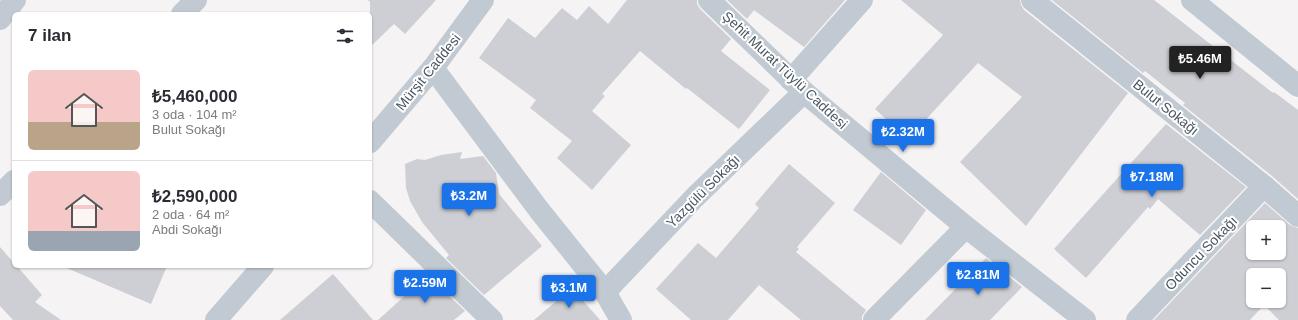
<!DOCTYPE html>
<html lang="tr">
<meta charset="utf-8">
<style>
body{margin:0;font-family:Arial,sans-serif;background:#f2f2f3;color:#2b2b33;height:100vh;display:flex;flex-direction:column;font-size:15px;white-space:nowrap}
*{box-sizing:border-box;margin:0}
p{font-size:13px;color:#7c7c81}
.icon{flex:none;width:22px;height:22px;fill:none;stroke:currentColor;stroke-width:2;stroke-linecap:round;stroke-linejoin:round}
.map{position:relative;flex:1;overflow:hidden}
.drawer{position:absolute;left:12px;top:12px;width:360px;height:256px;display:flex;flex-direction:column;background:#fff;border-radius:6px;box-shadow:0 1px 3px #0004}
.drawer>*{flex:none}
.buttons{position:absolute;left:1246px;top:220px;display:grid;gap:8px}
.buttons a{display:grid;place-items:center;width:40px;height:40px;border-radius:6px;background:#fff;box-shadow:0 1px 3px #0004;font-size:20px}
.price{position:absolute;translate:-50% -34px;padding:0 9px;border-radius:4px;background:#1a73e8;color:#fff;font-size:13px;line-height:26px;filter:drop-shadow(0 1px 2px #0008)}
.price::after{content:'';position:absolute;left:50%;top:24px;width:12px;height:9px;margin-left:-6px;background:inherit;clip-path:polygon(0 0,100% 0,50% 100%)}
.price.on{background:#222;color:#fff}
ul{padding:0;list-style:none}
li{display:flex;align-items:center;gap:12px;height:100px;padding:0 16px}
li+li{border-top:1px solid #e1e1e2}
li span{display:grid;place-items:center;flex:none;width:112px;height:80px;border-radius:6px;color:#555}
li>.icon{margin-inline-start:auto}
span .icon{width:48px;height:48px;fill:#fffc;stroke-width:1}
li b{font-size:17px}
h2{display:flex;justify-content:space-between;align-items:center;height:48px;padding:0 16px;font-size:17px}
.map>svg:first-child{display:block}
.building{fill:#cdcfd5;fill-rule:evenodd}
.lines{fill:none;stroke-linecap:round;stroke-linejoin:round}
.street{stroke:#c1cad2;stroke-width:22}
.labels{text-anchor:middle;stroke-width:4;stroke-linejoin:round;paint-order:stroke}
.street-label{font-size:14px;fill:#4a5661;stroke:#fff}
</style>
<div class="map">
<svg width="1298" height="320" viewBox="0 0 1298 320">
<rect width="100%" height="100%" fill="#f5f3f3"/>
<g class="building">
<polygon points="368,0 436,0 405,34 394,24 370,47 370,2"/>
<polygon points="627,0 697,0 697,4 700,9 731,39 721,51 770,90 739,129 687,88 686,89 640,51 602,94 605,96 592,111 631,145 592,190 557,158 572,141 530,108 536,100 479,58 508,18 535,38 562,8 577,20 589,6 608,24"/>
<polygon points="727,0 845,0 804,47 754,10 747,19"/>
<polygon points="901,0 1020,0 1021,5 1024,10 1128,93 1026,226 960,162 1022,97 978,63 908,139 875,109 943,35"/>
<polygon points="1052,0 1154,0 1273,93 1274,92 1298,110 1298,199 1272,176 1183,105 1185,103 1145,71 1143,73"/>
<polygon points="1166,124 1246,187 1200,235 1158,199 1150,209 1148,207 1086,278 1054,249"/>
<polygon points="462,152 460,159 483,156 496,173 499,194 542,246 484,295 446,258 449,255 422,222 410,201 406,188 405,164 417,159 425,160 441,155"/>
<polygon points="789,164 835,203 797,247 799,249 796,252 866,310 862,316 862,320 801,320 759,285 728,320 691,320 656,289 698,243 716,258 759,208 755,204"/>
<polygon points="881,172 926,210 901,245 853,210"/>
<path d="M1265 203 1290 225 1298 228V320H1279L1264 305 1250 320H1154ZM1253 227H1279V253H1253ZM1253 275H1279V301H1253Z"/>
<polygon points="0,247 14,263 14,266 17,266 42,295 35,302 61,320 13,320 0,306"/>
<polygon points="986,258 1022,287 990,320 925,320"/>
<polygon points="62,266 167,266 151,304"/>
<polygon points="333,274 373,320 280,320"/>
<polygon points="428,275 465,311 454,320 378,320"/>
<polygon points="572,288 600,320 534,320"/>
</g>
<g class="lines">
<g class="street">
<polyline points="709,0 804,92 966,227 1085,320"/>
<polyline points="1032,0 1264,186 1298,216"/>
<polyline points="1192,0 1298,86"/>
<polyline points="182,14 196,0"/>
<polyline points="0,19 15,0"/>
<polyline points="433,68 539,210 605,292 621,320"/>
<polyline points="791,80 862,0"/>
<polyline points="370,142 433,68 483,0"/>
<polyline points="0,195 14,181"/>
<polyline points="370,201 492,320"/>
<polyline points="605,292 695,197 804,92"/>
<polyline points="216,320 263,266"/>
<polyline points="874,320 966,227"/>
<polyline points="1137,320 1264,186"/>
</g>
</g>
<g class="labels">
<g class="street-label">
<text transform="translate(785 70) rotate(43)" y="5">Şehit Murat Tüylü Caddesi</text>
<text transform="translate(428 72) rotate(-51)" y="5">Mürşit Caddesi</text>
<text transform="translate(1166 107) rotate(39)" y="5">Bulut Sokağı</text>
<text transform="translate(703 191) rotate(-45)" y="5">Yazgülü Sokağı</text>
<text transform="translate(1201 253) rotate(-46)" y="5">Oduncu Sokağı</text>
</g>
</g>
</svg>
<div class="buttons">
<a>+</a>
<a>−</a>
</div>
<b class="price on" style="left:1200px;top:80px">₺5.46M</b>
<b class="price" style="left:903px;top:153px">₺2.32M</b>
<b class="price" style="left:1152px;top:198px">₺7.18M</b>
<b class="price" style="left:469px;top:217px">₺3.2M</b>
<b class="price" style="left:978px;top:296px">₺2.81M</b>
<b class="price" style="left:425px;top:304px">₺2.59M</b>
<b class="price" style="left:569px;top:309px">₺3.1M</b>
<section class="drawer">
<h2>7 ilan<svg class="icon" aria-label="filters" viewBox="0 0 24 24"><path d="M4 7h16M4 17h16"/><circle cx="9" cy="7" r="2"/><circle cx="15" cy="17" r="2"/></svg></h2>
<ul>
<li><span style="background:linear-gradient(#f6c9c9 65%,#b9a48a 0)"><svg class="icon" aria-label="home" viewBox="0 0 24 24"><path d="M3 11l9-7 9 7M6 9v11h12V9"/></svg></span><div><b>₺5,460,000</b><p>3 oda · 104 m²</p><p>Bulut Sokağı</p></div></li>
<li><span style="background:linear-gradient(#f6c9c9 75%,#9aa5b1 0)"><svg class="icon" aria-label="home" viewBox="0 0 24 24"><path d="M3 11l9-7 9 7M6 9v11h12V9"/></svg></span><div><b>₺2,590,000</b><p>2 oda · 64 m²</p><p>Abdi Sokağı</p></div></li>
</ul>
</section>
</div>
